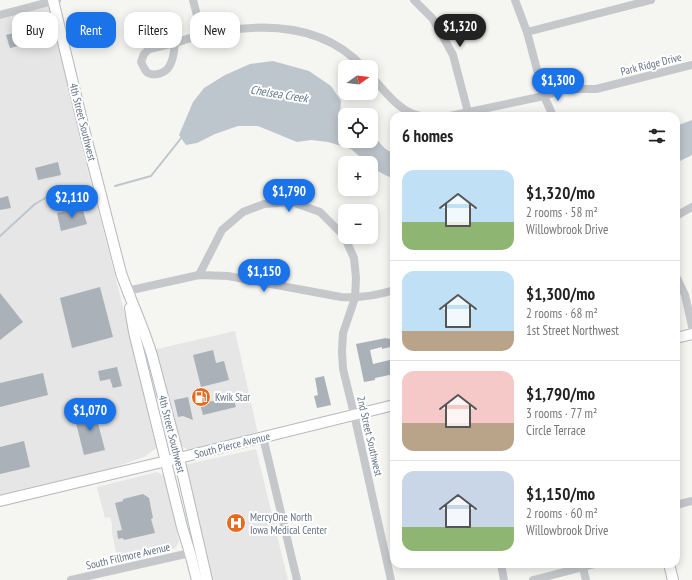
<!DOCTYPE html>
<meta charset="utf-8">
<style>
body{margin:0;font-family:"PT Sans Narrow",sans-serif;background:#f6f6f6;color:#222;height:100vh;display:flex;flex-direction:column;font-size:15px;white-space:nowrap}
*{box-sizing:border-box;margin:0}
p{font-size:13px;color:#767676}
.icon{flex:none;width:22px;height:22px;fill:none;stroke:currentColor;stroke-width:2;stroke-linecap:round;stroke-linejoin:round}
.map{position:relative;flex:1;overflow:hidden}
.sheet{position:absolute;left:390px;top:112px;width:290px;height:456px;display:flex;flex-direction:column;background:#fff;border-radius:12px;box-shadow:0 2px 10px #0003}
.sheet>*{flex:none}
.guide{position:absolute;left:12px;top:12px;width:318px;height:36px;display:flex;gap:8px}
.needle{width:26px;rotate:76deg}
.buttons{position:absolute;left:338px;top:60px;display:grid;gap:8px}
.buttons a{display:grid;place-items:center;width:40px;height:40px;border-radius:8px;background:#fff;box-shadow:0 2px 10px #0003;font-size:20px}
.price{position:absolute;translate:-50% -34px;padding:0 9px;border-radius:14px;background:#1a73e8;color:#fff;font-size:13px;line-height:26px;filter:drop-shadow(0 1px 2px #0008)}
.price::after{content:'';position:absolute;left:50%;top:24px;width:12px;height:9px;margin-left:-6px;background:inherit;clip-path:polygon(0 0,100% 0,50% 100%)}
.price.active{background:#222;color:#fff}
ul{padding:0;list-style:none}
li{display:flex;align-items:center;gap:12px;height:100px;padding:0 12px}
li+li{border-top:1px solid #e0e0e0}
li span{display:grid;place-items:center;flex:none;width:112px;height:80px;border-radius:12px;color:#555}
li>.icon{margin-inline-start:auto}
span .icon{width:48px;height:48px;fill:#fffc;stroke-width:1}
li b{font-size:17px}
h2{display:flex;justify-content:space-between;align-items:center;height:48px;padding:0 12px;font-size:17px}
.tag{padding:0 14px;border-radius:12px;background:#fff;box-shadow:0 2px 10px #0003;font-size:14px;line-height:36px}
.tag.active{background:#1a73e8;color:#fff}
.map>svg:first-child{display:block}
.built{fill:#e5e6e5}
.water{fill:#bec6cd}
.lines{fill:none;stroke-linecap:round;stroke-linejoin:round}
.stream{stroke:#bec6cd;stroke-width:2}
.building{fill:#aab1b8}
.major-casing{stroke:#b5b8bd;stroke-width:12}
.minor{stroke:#c5c7cb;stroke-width:8}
.major{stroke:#fff;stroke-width:10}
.labels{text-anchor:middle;stroke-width:4;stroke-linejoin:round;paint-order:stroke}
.street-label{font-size:11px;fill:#637184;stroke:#fff}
.poi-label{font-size:11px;fill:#637184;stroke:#fff;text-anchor:start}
.water-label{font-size:12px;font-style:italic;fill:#637988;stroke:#fff}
</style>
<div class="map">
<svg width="692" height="580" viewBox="0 0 692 580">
<rect width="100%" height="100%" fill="#f5f5f1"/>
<g class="built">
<polygon points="49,2 83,152 159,446 144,457 89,476 0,498 0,15"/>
<polygon points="235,331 260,443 188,450 179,444 153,350"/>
<polygon points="256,449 288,580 211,580 184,465"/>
<polygon points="157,472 166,477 179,541 176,548 118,562 112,532 112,524 110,517 105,518 97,487"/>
</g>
<g class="water">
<path d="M273 61 309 71 331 86 341 101 340 116 345 119V141H371V135C380 140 382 150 394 153V179L385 175 371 167V163H367L351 149 328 142 311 140 297 142 258 126H238L215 134 197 143 186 145 179 135 193 102 204 88 225 75 250 64Z"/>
<polygon points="692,120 692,155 676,163 676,126"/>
</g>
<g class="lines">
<g class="stream">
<polyline points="115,186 151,176 182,137"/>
<polyline points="0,236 35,204 47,197 85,191"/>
</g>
</g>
<g class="building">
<polygon points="36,27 39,41 10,48 6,35"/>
<polygon points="58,162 61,175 38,180 35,168"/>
<polygon points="8,196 11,208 0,210 0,198"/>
<polygon points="82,207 87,224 61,231 57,213"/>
<polygon points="100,287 113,337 72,348 60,298"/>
<polygon points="0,293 23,322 0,340"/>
<polygon points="386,338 386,339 388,338 389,339 394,338 394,346 382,349 382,347 370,350 373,364 394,359 394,374 375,378 375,380 364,382 356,344"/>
<polygon points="213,350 216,363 224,361 229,380 201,387 193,355"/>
<polygon points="117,367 122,386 113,388 110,379 100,381 98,371"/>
<polygon points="43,373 48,395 0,407 0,383"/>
<polygon points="324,376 331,405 317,408 314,396 318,395 315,378"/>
<polygon points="233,396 236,407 203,415 200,404"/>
<polygon points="188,397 193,420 183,416 178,417 174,400"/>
<polygon points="94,408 105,450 84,455 76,423 80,422 78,413"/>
<polygon points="24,441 30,467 0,474 0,447"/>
<polygon points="143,494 149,498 153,518 151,519 155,533 124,540 123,538 118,539 117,531 122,530 115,503 123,501 123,499"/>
</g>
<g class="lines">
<g class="major-casing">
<g id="major">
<path d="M53 0 85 133 121 273C131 302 145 330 153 359L179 458 207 580"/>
<polyline points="130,308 134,332 182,527 190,553 197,580"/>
<polyline points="676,338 692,334"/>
<polyline points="0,501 179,458 394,405"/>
<polyline points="669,564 673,580"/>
</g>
</g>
<g class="minor">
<polyline points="193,0 202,35"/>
<polyline points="414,0 432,18 441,33 453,55 469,116"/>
<polyline points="515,0 527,32 544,96 553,116"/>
<polyline points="0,15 57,0"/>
<polyline points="527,32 651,0"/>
<path d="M175 43C184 40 193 37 202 35 209 33 216 32 223 31 273 23 326 27 363 67"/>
<path d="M175 43C174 50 174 58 170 65 167 72 156 77 148 73 145 71 143 66 141 62L144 54 149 49Z"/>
<path d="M371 76C385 91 400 113 421 116"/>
<polyline points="450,116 544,96 565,89 596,89 692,65"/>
<polyline points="676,216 692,207"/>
<polyline points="199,275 222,230 243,212 264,204 292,202 320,212 344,236 354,258 356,278 355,298 343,333 342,351 343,369 354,414 391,580"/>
<polyline points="676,276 685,295 692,326"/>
<path d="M127 291 199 275 228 276 341 297C360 298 376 296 394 290"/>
<polyline points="263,437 297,580"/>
<polyline points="676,505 692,501"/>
<polyline points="501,564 504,580"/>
<polyline points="582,564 586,580"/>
<polyline points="71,580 190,553"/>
<polyline points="533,580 595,564"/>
</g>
<use href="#major" class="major"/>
</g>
<defs>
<g id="fuel-disc" transform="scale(1)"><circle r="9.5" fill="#e86a1e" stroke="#fff"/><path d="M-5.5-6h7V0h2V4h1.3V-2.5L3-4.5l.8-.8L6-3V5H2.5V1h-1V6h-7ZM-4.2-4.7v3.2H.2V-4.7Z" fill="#fff"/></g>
<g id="hospital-disc" transform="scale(1)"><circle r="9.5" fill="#e86a1e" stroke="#fff"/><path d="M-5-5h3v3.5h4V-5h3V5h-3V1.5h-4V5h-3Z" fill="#fff"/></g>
</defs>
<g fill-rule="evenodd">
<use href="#fuel-disc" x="201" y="397"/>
<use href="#hospital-disc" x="236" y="523"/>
</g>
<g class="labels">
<g class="street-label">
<text transform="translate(651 64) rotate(-14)" y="4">Park Ridge Drive</text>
<text transform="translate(83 122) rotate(76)" y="4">4th Street Southwest</text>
<text transform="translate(172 434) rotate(76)" y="4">4th Street Southwest</text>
<text transform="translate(370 436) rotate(77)" y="4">2nd Street Southwest</text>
<text transform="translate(232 445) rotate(-14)" y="4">South Pierce Avenue</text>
<text transform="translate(128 556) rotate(-13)" y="4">South Fillmore Avenue</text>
</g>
<g class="poi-label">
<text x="215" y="401">Kwik Star</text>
<text x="250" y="521">MercyOne North<tspan x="250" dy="13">Iowa Medical Center</tspan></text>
</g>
<g class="water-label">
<text transform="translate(279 94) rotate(9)" y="4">Chelsea Creek</text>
</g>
</g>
</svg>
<div class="buttons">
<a><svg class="needle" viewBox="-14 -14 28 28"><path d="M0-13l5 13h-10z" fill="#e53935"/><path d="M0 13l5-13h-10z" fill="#767676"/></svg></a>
<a><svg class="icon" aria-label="locate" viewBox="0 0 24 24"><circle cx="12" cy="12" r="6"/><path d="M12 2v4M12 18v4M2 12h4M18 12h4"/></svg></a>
<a>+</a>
<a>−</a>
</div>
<b class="price active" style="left:460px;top:48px">$1,320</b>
<b class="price" style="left:558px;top:102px">$1,300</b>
<b class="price" style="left:289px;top:213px">$1,790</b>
<b class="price" style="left:72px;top:219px">$2,110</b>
<b class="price" style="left:264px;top:293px">$1,150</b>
<b class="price" style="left:90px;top:432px">$1,070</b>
<div class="guide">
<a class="tag">Buy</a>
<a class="tag active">Rent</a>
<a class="tag">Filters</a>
<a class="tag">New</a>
</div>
<section class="sheet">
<h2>6 homes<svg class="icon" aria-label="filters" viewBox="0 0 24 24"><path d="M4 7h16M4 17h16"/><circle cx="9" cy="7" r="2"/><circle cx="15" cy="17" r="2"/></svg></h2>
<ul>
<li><span style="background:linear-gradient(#bfe0f5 65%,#8fb573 0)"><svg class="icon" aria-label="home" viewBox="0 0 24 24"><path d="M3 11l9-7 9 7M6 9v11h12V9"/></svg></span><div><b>$1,320/mo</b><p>2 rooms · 58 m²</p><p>Willowbrook Drive</p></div></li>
<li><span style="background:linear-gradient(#bfe0f5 75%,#b9a48a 0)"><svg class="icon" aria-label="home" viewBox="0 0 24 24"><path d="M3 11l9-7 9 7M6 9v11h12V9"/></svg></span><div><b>$1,300/mo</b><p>2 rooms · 68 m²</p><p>1st Street Northwest</p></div></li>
<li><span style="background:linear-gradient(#f6c9c9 65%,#b9a48a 0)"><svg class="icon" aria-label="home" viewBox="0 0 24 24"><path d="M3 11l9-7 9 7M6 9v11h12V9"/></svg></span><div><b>$1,790/mo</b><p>3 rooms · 77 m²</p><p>Circle Terrace</p></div></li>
<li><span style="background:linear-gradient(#c9d6e8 70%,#8fb573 0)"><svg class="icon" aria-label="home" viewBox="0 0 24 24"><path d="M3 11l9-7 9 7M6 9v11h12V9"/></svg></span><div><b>$1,150/mo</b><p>2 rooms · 60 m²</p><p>Willowbrook Drive</p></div></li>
</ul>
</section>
</div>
